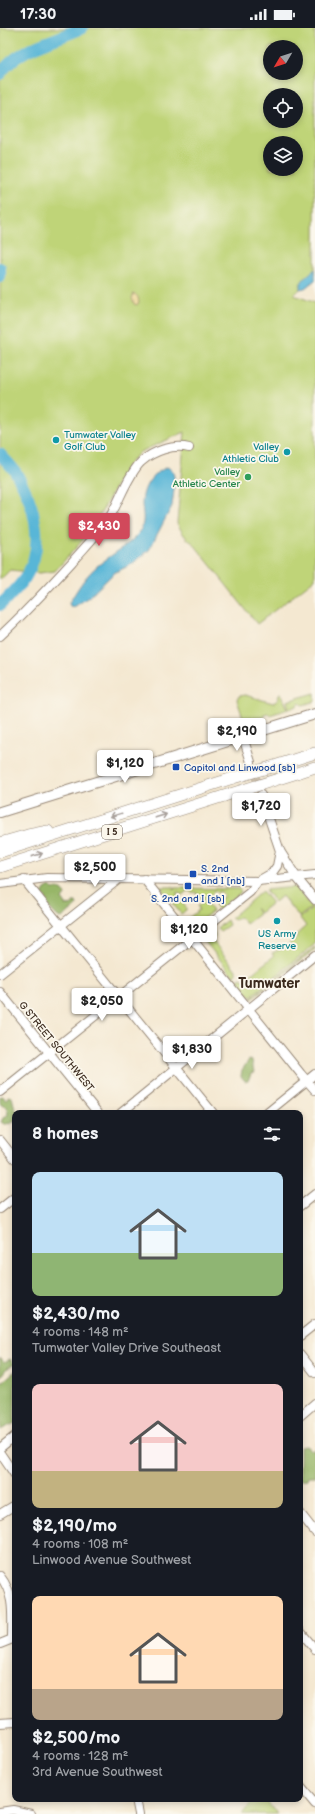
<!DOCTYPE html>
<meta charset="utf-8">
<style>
body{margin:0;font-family:"Balsamiq Sans",sans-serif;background:#242831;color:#f1f3f6;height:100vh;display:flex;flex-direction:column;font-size:15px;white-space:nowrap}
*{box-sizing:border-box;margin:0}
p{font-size:13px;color:#9ea1a6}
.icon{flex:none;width:22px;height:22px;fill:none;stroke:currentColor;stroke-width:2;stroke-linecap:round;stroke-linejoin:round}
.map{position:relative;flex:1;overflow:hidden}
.side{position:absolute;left:12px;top:1082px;width:291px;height:692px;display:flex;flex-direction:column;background:#171b24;border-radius:8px;box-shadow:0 2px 6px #0003}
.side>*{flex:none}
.needle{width:26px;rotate:231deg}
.tools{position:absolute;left:263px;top:12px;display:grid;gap:8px}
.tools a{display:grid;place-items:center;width:40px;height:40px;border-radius:50%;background:#171b24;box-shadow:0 2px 6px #0003;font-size:20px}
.price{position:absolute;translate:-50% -34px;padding:0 9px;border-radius:4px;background:#fff;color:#222;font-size:13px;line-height:26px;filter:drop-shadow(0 1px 2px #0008)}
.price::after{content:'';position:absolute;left:50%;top:24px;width:12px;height:9px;margin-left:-6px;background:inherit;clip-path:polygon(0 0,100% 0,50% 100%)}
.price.active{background:#d1495b;color:#fff}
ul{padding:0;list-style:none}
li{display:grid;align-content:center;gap:8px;height:212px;padding:0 20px}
li span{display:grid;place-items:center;height:124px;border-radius:8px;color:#555}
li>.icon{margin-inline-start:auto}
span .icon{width:72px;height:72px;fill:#fffc;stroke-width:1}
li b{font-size:17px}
h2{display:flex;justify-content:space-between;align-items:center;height:48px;padding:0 20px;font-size:17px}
.status{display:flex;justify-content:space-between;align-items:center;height:28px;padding:0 20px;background:#171b24;direction:ltr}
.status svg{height:11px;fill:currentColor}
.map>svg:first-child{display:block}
.green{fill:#bfd478;stroke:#7d7f4b;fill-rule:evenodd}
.forest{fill:#97b668;stroke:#697043}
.sand{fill:#eeda9e;stroke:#94825e}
.water{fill:#59b6d7;stroke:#4a707a}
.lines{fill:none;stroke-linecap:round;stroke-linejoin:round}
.river{stroke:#59b6d7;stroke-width:12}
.minor-tunnel{stroke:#cfc2ad;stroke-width:8;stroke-dasharray:8 4;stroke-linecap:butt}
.minor-casing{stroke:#988978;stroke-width:10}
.major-casing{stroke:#988978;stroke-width:12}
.highway-casing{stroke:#988978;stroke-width:12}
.minor{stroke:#fff;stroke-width:8}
.major{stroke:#fff;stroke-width:10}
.highway{stroke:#fff;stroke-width:11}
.highway-bridge-casing{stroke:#988978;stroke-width:12;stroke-linecap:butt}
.highway-bridge{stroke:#fff;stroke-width:11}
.oneway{stroke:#a79f9a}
.culture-dot{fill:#0f9aa8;stroke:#fbf7ec;stroke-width:1.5}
.leisure-dot{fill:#2e9e5b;stroke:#fbf7ec;stroke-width:1.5}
.transit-dot{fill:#1a4fb4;stroke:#fbf7ec;stroke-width:1.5}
.labels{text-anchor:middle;stroke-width:3.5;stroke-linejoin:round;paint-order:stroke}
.shield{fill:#fbf7ec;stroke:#75685c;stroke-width:1}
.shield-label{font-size:9px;font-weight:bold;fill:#3b2a1e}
.culture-label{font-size:10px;fill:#0d838f;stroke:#fbf7ec;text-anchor:start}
.leisure-label{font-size:10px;fill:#27864d;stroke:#fbf7ec;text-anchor:end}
.transit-label{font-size:10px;fill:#164399;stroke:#fbf7ec;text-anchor:start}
.street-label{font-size:10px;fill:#3b2a1e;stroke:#fbf7ec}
.district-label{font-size:14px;font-weight:bold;fill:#3b2a1e;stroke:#fbf7ec}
</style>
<div class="status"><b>17:30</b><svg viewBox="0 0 49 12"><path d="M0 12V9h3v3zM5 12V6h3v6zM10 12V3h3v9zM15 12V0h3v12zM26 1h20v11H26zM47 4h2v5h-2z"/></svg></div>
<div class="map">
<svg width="315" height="1786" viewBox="0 0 315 1786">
<rect width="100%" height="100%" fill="#fbf7ec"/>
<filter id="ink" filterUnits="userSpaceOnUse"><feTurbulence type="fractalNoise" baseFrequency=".025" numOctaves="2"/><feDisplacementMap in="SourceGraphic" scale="8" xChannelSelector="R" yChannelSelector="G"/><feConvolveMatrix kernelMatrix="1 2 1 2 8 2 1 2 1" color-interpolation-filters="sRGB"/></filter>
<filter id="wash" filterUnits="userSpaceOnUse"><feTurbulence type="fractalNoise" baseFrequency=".012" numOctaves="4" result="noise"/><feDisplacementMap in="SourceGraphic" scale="16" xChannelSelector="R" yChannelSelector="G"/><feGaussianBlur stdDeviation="0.9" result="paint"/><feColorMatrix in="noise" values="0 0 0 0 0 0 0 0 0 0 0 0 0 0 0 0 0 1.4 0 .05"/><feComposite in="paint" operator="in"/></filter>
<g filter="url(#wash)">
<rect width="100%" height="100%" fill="#f4e8d1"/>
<g class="green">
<path d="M0 0H315V246L294 267 313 274 315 276V551L257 596 193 515C185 511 181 502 177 495L185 404 140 424 127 438 91 503 55 543 39 545 10 542 0 552ZM270 19H296V45H270ZM270 67H296V93H270ZM270 115H296V141H270Z"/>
<path d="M281 665 288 681 270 687 268 685 264 686V689C253 692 249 688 243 690L237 672 239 668 245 667 273 675 278 672 279 666Z"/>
<polygon points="315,665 315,673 303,677 299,675 297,678 289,681 287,673"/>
<polygon points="160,859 174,859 174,862 175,860 177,860 239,861 241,863 240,865 219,883 215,878 216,873 224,868 220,863 217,865 215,863 204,872 213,883 193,898 190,897 186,892 199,882 198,878 202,874 197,865 187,863 182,867 177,864 178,871 186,879 186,882 181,886 173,876 174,874 172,875"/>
<polygon points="296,859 312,879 299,889 282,868 275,874 265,862"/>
<polygon points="262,863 272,875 260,885 255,880 259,886 246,896 240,889 235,892 231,890"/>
<polygon points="313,880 315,882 315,916 250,969 236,952 241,950 244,952 274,928 272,925 286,919 297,909 296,907 306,898 300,890"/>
<polygon points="227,892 229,897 220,903 217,900"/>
<polygon points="213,903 215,908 212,912 236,942 236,946 234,949 203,911"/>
<polygon points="315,919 315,921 252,971 251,970"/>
<polygon points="255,1771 264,1771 278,1786 242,1786"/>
</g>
<g class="forest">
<polygon points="50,858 53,861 58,860 63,863 65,867 62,871 67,878 72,877 73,874 76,874 77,877 62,890 58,889 44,875 46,870 42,866 45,861"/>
<polygon points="249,1032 252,1033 254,1044 251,1045 248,1053 245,1053 241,1048 242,1042"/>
<polygon points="0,1068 4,1069 5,1072 7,1071 8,1068 12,1069 15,1081 20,1085 15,1085 15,1095 13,1093 10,1096 7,1095 6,1097 1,1094 3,1090 8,1087 7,1080 0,1075"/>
<polygon points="0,1329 4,1334 10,1331 15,1336 6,1341 0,1349"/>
<polygon points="15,1343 15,1395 0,1402 0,1356"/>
<polygon points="306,1418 311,1422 315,1421 315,1448 308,1448 307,1451 300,1452 300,1419"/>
</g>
<polygon class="sand" points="134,265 138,269 139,274 137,277 134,276 132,270"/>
<g class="water">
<path d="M315 241V252L305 260 300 261C298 254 309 246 315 241Z"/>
<path d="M168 439 173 444 175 454 172 478 149 522 132 536 114 545 90 568 74 579 70 578 69 575C77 562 84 550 95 540 106 530 134 514 140 503 145 494 143 487 142 477 142 459 152 445 168 439Z"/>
</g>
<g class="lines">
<g class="river">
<path d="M0 46C20 18 53 14 82 0"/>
<polyline points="0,240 0,249"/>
<path d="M0 426C5 432 12 438 16 445 35 476 46 518 25 550 18 560 9 569 0 577"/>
</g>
</g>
</g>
<g filter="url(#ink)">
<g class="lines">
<polyline class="minor-tunnel" points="251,734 261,767"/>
<g class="minor-casing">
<g id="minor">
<path d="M0 608C25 585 49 559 72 534 84 520 97 507 108 492 119 475 127 448 141 434 153 423 173 416 189 420"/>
<polyline points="243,709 251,734"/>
<polyline points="261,767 280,823 297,850 315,872"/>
<polyline points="144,851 301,1046 315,1062"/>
<polyline points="24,852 213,1085"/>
<polyline points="0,856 47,850 258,853 315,847"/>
<polyline points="0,946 119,851"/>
<polyline points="0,964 98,1085"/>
<polyline points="0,1064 250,864 258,853 272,845 277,838 280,823"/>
<polyline points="121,1085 315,927"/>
<polyline points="267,1085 315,1046"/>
<polyline points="0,1112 15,1131"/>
<polyline points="300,1178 315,1166"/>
<polyline points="0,1181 15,1169"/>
<polyline points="300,1308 315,1296"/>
<polyline points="300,1326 315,1345"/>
<polyline points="300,1388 315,1375"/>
<polyline points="0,1420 15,1408"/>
<polyline points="0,1425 15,1447"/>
<polyline points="300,1485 315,1504"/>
<polyline points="0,1486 15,1477"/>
<path d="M0 1548C15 1567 12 1587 12 1611"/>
<polyline points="300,1603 315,1621"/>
<polyline points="0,1616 15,1610"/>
<polyline points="0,1695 15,1694"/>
<polyline points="300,1758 315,1776"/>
<polyline points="136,1771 139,1786"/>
<polyline points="0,1784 13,1782 31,1786"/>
</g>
</g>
<g class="major-casing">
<polyline id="major" points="0,784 315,686"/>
</g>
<g class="highway-casing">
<g id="highway">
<polyline points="271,739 315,725"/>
<polyline points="294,746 315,739"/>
<polyline points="0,815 28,807 48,803"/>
<polyline points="0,824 233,750"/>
<polyline points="0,839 224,768"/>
</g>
</g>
<use href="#minor" class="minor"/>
<use href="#major" class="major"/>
<use href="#highway" class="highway"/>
<g class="highway-bridge-casing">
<g id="highway-bridge">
<polyline points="233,750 271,739"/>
<polyline points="224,768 294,746"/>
</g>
</g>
<use href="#highway-bridge" class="highway-bridge"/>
</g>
<defs><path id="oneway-shaft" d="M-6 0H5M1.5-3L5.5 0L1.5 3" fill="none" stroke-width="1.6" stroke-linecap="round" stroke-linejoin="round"/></defs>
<g class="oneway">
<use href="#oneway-shaft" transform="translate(116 787) rotate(163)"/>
<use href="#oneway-shaft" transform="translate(161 788) rotate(-18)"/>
<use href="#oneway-shaft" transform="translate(37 827) rotate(-17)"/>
</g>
</g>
<g class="culture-dot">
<circle cx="56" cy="412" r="4"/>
<circle cx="287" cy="424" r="4"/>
<circle cx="277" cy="893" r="4"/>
</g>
<circle class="leisure-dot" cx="248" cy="449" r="4"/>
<g class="transit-dot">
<rect x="172" y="735" width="8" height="8" rx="2"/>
<rect x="189" y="842" width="8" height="8" rx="2"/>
<rect x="184" y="854" width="8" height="8" rx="2"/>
</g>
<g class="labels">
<rect class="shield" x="102" y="797" width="20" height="14" rx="3"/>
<g class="shield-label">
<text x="112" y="807">I 5</text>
</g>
<g class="culture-label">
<text x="64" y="410">Tumwater Valley<tspan x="64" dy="12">Golf Club</tspan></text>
<text x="279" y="422" text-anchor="end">Valley<tspan x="279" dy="12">Athletic Club</tspan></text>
<text x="277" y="909" text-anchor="middle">US Army<tspan x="277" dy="12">Reserve</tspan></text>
</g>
<g class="leisure-label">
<text x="240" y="447">Valley<tspan x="240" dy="12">Athletic Center</tspan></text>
</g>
<g class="transit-label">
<text x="184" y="743">Capitol and Linwood [sb]</text>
<text x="201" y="844">S. 2nd<tspan x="201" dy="12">and I [nb]</tspan></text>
<text x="188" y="874" text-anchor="middle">S. 2nd and I [sb]</text>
</g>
<g class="street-label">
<text transform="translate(57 1018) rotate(51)" y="4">G STREET SOUTHWEST</text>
</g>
<g class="district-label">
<text x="269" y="960">Tumwater</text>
</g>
</g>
</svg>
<div class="tools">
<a><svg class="needle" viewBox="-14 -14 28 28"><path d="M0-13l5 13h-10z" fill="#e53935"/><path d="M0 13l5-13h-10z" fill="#9ea1a6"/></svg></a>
<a><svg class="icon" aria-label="locate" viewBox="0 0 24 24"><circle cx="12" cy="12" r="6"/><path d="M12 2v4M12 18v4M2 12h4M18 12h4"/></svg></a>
<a><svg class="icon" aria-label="layers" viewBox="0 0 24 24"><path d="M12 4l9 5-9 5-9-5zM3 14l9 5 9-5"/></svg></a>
</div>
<b class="price active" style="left:99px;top:519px">$2,430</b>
<b class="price" style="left:237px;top:724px">$2,190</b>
<b class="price" style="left:125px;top:756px">$1,120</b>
<b class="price" style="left:261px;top:799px">$1,720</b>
<b class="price" style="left:95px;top:860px">$2,500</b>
<b class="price" style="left:189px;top:922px">$1,120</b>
<b class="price" style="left:102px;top:994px">$2,050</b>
<b class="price" style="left:192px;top:1042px">$1,830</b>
<section class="side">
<h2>8 homes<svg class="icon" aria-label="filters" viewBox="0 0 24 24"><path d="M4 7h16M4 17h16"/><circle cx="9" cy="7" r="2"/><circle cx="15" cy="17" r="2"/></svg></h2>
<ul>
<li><span style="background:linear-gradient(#bfe0f5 65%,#8fb573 0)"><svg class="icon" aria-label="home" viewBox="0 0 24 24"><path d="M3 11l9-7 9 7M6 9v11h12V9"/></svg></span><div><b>$2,430/mo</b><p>4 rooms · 148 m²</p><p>Tumwater Valley Drive Southeast</p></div></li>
<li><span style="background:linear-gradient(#f6c9c9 70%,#c2b280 0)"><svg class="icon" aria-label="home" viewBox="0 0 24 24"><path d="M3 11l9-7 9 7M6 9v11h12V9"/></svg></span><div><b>$2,190/mo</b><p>4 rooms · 108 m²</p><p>Linwood Avenue Southwest</p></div></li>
<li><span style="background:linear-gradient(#ffd9b3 75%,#b9a48a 0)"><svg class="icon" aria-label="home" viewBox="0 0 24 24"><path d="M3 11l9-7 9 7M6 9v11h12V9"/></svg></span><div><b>$2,500/mo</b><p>4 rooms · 128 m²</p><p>3rd Avenue Southwest</p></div></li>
</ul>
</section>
</div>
